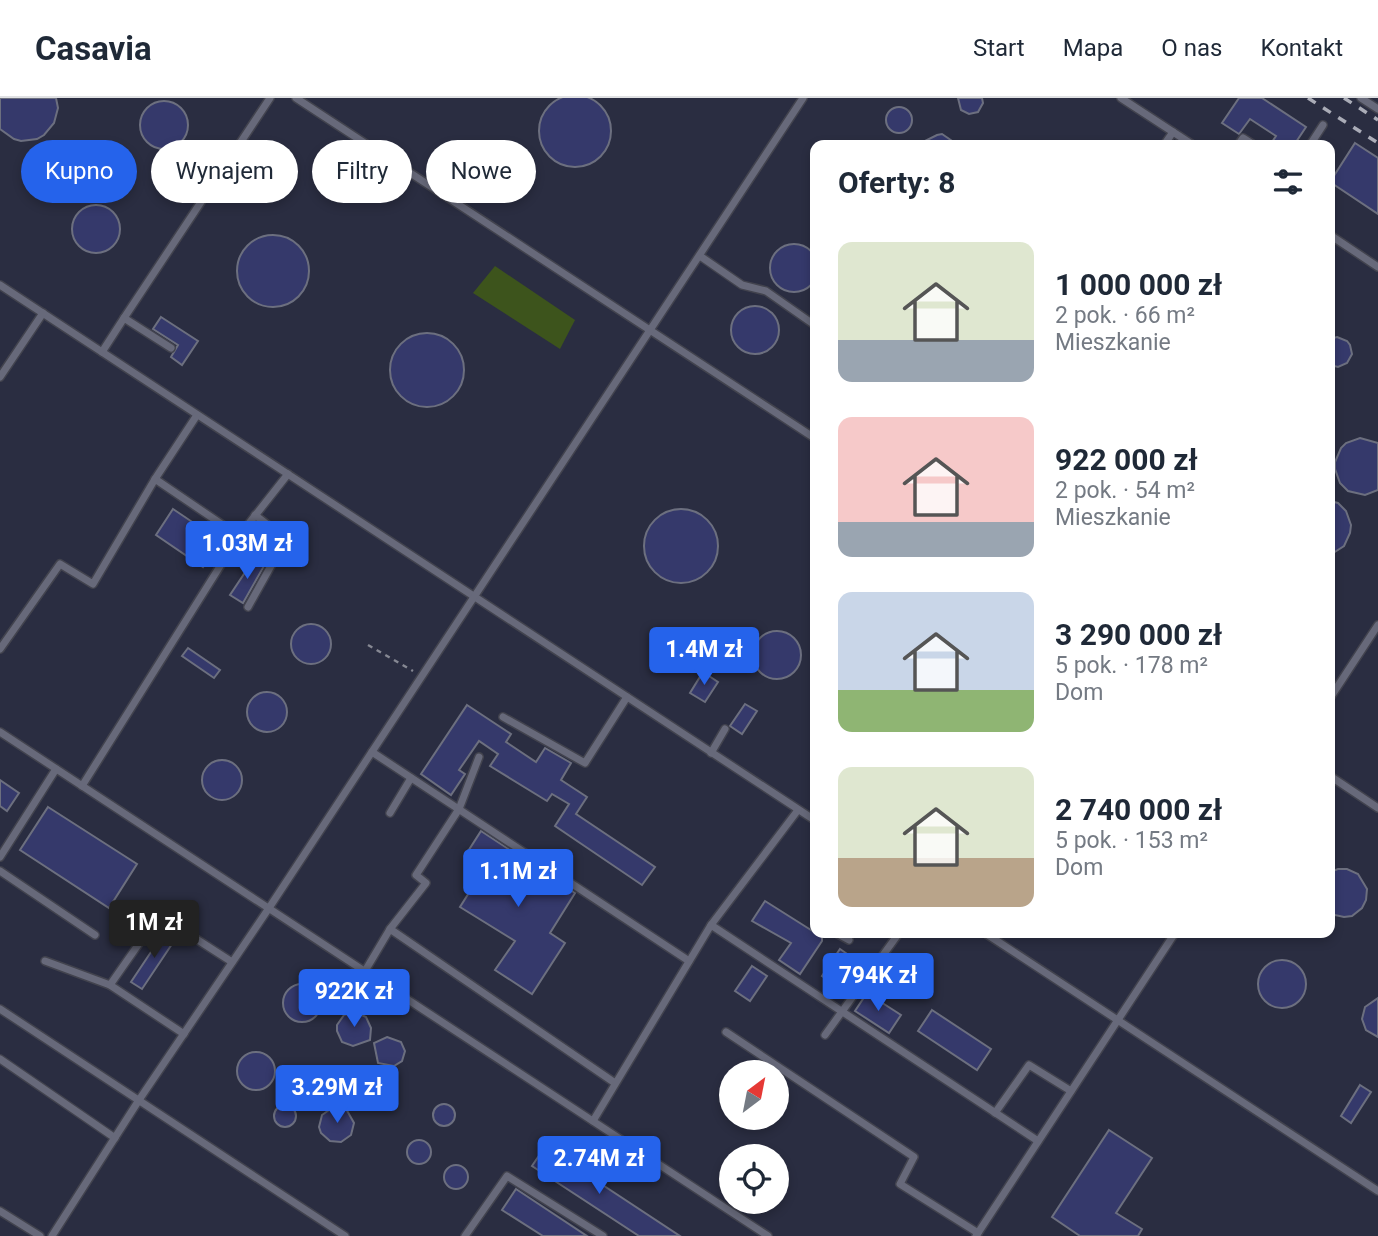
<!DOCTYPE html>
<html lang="pl">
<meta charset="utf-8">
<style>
body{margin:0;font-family:Roboto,sans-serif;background:#f6f6f7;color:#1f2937;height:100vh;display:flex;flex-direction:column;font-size:26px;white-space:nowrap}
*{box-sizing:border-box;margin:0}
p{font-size:23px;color:#747a83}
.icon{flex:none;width:38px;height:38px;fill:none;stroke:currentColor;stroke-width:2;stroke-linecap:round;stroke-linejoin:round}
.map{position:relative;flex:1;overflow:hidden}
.panel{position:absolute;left:810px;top:42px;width:525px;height:798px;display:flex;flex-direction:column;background:#fff;border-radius:14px;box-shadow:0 4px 10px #0003}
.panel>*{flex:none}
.banner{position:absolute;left:21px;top:42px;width:665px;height:63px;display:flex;gap:14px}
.needle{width:46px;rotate:32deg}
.tools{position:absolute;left:719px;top:962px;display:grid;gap:14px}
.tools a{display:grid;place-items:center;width:70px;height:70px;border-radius:50%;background:#fff;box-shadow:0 4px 10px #0003;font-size:35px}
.price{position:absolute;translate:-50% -60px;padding:0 16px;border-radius:7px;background:#2563eb;color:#fff;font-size:23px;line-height:46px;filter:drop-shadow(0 2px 4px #0008)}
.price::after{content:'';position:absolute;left:50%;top:42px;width:21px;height:16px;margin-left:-10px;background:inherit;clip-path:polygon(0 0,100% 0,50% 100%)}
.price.selected{background:#222;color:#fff}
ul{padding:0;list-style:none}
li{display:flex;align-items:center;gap:21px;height:175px;padding:0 28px}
li span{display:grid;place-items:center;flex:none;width:196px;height:140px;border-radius:14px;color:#555}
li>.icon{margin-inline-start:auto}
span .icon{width:84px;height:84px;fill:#fffc;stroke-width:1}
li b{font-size:30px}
h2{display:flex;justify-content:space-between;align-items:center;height:84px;padding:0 28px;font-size:30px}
.pill{padding:0 24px;border-radius:32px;background:#fff;box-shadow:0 4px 10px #0003;font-size:24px;line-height:63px}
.pill.selected{background:#2563eb;color:#fff}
header{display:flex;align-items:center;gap:42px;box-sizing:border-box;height:98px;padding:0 35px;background:#fff;border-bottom:2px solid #e0e1e3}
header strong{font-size:33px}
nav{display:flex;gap:38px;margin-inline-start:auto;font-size:24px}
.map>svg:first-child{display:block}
.built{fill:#2a2d41;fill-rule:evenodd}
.water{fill:#3d541c}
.building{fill:#35396b;stroke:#6c6f7f;stroke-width:2}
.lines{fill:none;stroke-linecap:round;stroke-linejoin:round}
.lane-casing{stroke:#42434e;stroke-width:10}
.path{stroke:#868893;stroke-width:2.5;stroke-dasharray:5 5;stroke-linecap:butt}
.lane{stroke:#67697a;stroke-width:7}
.rail{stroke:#aaacb7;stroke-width:3.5;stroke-dasharray:9 9;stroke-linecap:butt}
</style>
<header>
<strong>Casavia</strong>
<nav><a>Start</a><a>Mapa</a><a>O nas</a><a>Kontakt</a></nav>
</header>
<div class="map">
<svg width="1378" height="1138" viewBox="0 0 1378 1138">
<rect width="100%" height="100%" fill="#232533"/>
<path class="built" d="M0 0H1378V1138H0ZM816 47H1330V835H816ZM732 975H777V1020H732ZM732 1059H777V1104H732Z"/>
<polygon class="water" points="495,168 575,222 560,251 473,195"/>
<g class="building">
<circle cx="575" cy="33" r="36"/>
<polygon points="0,0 56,0 58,10 54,25 44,37 37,41 21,43 14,41 0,31"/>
<polygon points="958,0 982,0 983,5 978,14 969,16 961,12"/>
<polygon points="1239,0 1262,0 1306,29 1294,47 1270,47 1276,38 1250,21 1239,36 1222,25"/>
<circle cx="164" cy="27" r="24"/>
<circle cx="899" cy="22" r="13"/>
<polygon points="942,36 958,47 917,47 937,37"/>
<polygon points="1355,45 1378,60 1378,116 1330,84"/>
<circle cx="96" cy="131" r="24"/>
<circle cx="273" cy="173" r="36"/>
<circle cx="794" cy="170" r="24"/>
<circle cx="755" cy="232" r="24"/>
<polygon points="161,219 198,243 182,267 171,259 178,247 153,231"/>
<circle cx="427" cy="272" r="37"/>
<polygon points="1337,239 1347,243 1350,247 1352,256 1347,265 1338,269 1330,267 1330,241"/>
<polygon points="1360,340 1378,345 1378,392 1365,397 1348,393 1340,385 1335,371 1335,364 1341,350 1346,345"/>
<polygon points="1330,403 1338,405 1346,413 1351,427 1350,435 1344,448 1330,457"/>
<polygon points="173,411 213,438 212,440 219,445 203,469 156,437"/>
<circle cx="681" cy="448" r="37"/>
<polygon points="254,461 264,468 243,505 230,497"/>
<circle cx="311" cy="546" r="20"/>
<circle cx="777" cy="557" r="24"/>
<polygon points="188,550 220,572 214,580 182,558"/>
<polygon points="703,574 718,584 705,604 690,595"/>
<circle cx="267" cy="614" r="20"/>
<polygon points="745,606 757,613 742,636 730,628"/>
<polygon points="467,607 511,636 506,644 536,664 545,650 571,665 561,682 587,699 576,716 655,769 642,787 555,728 569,706 552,696 547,703 490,668 498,656 479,643 459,672 465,676 451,697 421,676"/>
<circle cx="222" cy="682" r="20"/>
<polygon points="0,682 19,695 7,713 0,708"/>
<polygon points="48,709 137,766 109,810 20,752"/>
<polygon points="481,733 575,795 550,835 565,845 532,896 495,872 515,843 460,809 484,771 465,758"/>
<polygon points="1338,771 1347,771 1358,776 1367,791 1366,802 1362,810 1352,818 1344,819 1330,816 1330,774"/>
<polygon points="765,803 822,839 822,843 800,876 779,862 791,845 752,823"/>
<polygon points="165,833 176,840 142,891 131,884"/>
<polygon points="840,851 850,858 832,885 822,878"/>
<circle cx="1282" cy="886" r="24"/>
<polygon points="752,868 767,878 750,903 735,893"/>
<circle cx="302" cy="905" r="19"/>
<polygon points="867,895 901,917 889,935 855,913"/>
<polygon points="1378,900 1378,939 1366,932 1362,921 1365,909"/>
<polygon points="932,912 991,951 977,972 918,933"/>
<polygon points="355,914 366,919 371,930 370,942 353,948 342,944 337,933 337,927 344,917"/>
<polygon points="387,939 401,944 405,953 402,963 394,968 378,965 374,945"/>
<circle cx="256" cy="973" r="19"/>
<polygon points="359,968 372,971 375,989 368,999 350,1003 342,993 341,981 348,970"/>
<circle cx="310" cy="982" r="11"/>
<polygon points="1360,987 1371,994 1351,1025 1341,1018"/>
<circle cx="444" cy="1017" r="11"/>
<circle cx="285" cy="1018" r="11"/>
<polygon points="345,1009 354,1025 351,1037 341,1044 330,1043 321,1035 319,1029 322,1017 332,1010"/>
<polygon points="1109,1032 1152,1060 1116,1115 1142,1131 1138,1138 1080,1138 1052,1119"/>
<circle cx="419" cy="1054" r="12"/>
<polygon points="545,1049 680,1138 639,1138 532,1068"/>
<circle cx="456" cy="1079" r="12"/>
<polygon points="516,1091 587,1138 543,1138 502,1112"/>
</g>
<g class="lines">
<g class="lane-casing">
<g id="lane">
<polyline points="296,0 816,341"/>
<polyline points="1121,0 1193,47"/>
<polyline points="1361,0 1378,11"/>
<polyline points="1164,47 1173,34"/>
<polyline points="1238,47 1243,40 1254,47"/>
<polyline points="1310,47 1323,27"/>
<polyline points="1330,137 1378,169"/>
<polyline points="700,158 742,187 766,193 816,228"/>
<polyline points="0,187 816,723"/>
<polyline points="124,220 270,0"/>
<polyline points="102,254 124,220 171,250"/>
<polyline points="0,279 43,215"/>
<polyline points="197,317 155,381 239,438 288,376"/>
<polyline points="248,509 286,441 255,417"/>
<polyline points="0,551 60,466 93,486 155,381"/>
<polyline points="1330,600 1378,527"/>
<polyline points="503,619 585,665 627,599"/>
<polyline points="0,634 768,1138"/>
<polyline points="372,654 689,863"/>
<polyline points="711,655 725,631"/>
<polyline points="1330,678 1378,710"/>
<polyline points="82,688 239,438"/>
<polyline points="390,715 411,680"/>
<polyline points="0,759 56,671"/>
<polyline points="0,773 95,837"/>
<polyline points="711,827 798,712"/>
<polyline points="390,831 426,785 416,777 459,711 479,659"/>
<polyline points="836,835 849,842"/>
<polyline points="985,835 1378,1093"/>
<polyline points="45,863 110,887"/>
<polyline points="365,873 390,831 615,985"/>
<polyline points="0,911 345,1138"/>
<polyline points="726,934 914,1059 900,1086 978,1135"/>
<polyline points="184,936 110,887 159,817 232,864"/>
<polyline points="825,937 899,835"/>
<polyline points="0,961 115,1040"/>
<polyline points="995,1015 1029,967 1071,993"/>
<polyline points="593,1023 711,827 1038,1043"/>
<polyline points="0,1113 40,1138"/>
<polyline points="52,1138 139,1002 269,810 803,0"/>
<polyline points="465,1138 507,1078 603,1138"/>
<polyline points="976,1138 1175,835"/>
</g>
</g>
<polyline class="path" points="368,547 413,573"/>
<use href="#lane" class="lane"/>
<g class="rail">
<polyline points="1308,0 1378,45"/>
<polyline points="1344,0 1378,22"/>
</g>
</g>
</svg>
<div class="tools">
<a><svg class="needle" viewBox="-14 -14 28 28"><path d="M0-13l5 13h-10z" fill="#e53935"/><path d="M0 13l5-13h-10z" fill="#747a83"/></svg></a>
<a><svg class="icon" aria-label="locate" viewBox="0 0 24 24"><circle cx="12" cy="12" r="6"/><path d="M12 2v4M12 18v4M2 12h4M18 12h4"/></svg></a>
</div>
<b class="price" style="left:247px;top:483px">1.03M zł</b>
<b class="price" style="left:704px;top:589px">1.4M zł</b>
<b class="price" style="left:518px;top:811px">1.1M zł</b>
<b class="price selected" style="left:154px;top:862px">1M zł</b>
<b class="price" style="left:878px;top:915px">794K zł</b>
<b class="price" style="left:354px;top:931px">922K zł</b>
<b class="price" style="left:337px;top:1027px">3.29M zł</b>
<b class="price" style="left:599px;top:1098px">2.74M zł</b>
<div class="banner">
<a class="pill selected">Kupno</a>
<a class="pill">Wynajem</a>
<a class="pill">Filtry</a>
<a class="pill">Nowe</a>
</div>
<section class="panel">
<h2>Oferty: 8<svg class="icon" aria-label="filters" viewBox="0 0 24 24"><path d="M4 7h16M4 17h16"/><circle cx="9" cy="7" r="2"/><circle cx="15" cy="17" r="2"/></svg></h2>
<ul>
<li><span style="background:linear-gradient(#dfe7d0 70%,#9aa5b1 0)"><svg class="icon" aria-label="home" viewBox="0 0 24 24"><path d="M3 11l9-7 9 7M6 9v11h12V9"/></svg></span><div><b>1 000 000 zł</b><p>2 pok. · 66 m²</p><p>Mieszkanie</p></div></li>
<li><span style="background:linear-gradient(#f6c9c9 75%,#9aa5b1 0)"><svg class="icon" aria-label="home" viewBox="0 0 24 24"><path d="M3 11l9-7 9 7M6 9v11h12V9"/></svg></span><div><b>922 000 zł</b><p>2 pok. · 54 m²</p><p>Mieszkanie</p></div></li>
<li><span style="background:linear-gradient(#c9d6e8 70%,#8fb573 0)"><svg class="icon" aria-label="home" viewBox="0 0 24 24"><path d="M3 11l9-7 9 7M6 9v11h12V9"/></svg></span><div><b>3 290 000 zł</b><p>5 pok. · 178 m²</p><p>Dom</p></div></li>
<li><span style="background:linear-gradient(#dfe7d0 65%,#b9a48a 0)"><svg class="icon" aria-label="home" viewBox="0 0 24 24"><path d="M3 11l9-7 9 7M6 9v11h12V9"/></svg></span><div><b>2 740 000 zł</b><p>5 pok. · 153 m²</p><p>Dom</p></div></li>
</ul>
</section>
</div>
